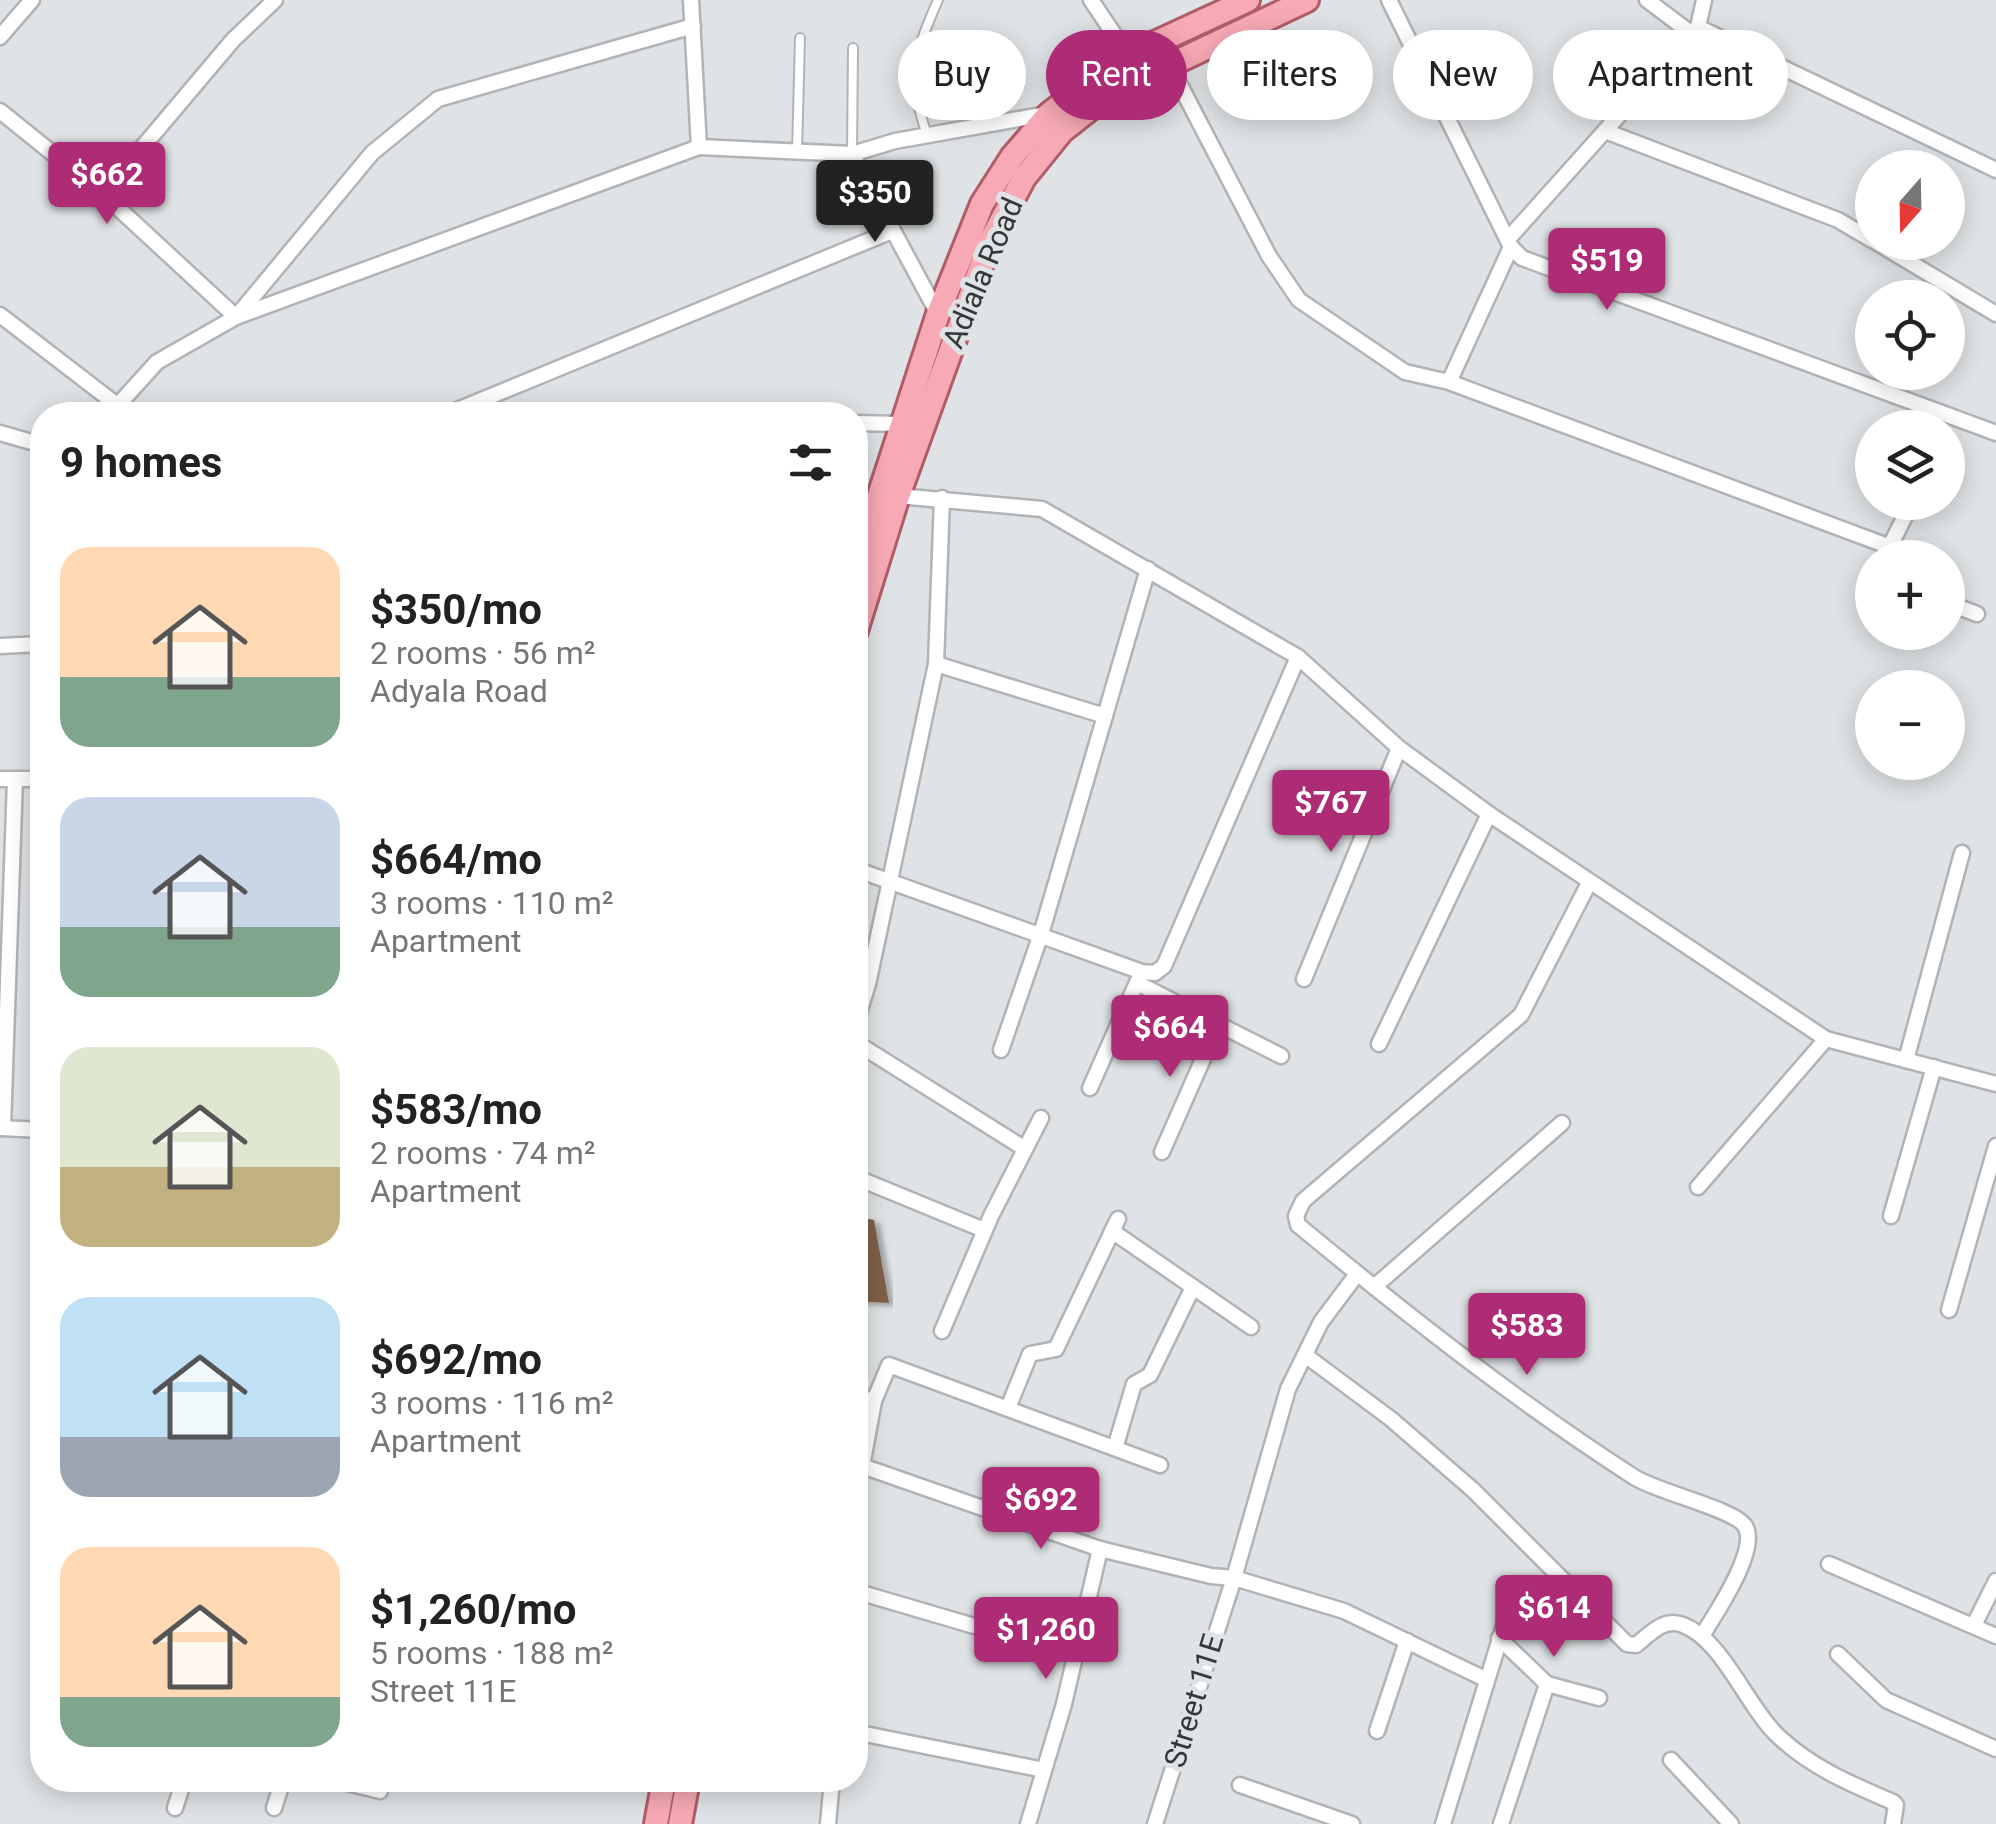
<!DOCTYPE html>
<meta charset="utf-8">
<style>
body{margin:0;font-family:Roboto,sans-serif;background:#f6f6f6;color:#222;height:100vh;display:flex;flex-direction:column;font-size:38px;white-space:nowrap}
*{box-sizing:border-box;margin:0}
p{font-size:32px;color:#767676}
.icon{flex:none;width:55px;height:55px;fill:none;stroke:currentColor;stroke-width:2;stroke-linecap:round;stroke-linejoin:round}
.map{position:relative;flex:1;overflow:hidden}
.panel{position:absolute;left:30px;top:402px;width:838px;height:1390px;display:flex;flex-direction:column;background:#fff;border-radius:40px;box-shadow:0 5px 25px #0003}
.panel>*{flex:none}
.guide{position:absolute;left:898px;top:30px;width:948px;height:90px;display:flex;gap:20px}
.needle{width:65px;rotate:200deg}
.controls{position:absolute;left:1855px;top:150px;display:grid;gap:20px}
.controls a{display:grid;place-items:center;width:110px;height:110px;border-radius:50%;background:#fff;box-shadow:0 5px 25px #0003;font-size:50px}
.price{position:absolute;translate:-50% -85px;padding:0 22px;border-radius:10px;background:#ae2b75;color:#fff;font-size:32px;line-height:65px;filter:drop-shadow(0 2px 5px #0008)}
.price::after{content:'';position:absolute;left:50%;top:60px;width:30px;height:22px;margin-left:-15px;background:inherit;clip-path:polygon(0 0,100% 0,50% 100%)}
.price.active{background:#222;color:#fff}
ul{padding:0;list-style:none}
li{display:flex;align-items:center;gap:30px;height:250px;padding:0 30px}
li span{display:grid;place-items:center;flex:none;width:280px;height:200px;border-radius:30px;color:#555}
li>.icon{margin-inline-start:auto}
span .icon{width:120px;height:120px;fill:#fffc;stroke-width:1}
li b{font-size:42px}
h2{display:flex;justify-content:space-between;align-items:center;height:120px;padding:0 30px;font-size:42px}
.chip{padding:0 35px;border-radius:45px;background:#fff;box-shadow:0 5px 25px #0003;font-size:35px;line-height:90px}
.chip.active{background:#ae2b75;color:#fff}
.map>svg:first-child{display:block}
.building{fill:#80604a;filter:url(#shadow)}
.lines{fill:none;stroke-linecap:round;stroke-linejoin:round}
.lane-casing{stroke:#b1b3b6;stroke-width:12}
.street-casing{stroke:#b1b3b6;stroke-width:19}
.primary-casing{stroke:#b05d69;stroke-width:28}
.lane{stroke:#fff;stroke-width:8}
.street{stroke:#fff;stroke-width:14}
.primary{stroke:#f7aab5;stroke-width:22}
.labels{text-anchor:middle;stroke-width:10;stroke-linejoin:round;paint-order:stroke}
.street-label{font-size:30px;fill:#363738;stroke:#e0e3e5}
</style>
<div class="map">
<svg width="1996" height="1824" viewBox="0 0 1996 1824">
<defs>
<filter id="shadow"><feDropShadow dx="6" dy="3.5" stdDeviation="2.5" flood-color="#0004"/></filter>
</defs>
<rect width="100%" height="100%" fill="#e0e3e5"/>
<polygon class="building" points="855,1216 874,1220 889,1303 855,1301"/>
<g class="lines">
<g class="lane-casing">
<g id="lane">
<path d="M927 135C907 74 913 58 938 0"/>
<polyline points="797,152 800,38"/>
<polyline points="852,153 853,48"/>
</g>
</g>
<g class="street-casing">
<g id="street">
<polyline points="691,0 699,147 852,154 895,141 1047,114"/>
<polyline points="1091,0 1128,55"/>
<polyline points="1389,0 1511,247 1522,258 1996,433"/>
<polyline points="1647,0 1692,34"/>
<polyline points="1698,27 1996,170"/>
<polyline points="0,37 32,0"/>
<polyline points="1153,43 1169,64 1269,256 1299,300 1405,372 1449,382 1885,545 1891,544 1912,502"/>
<polyline points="0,111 103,194 236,317"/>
<polyline points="1605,131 1838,220 1872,240"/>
<polyline points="852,154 938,314"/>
<polyline points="103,194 233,40 275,0"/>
<polyline points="1508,239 1698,27 1704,0"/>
<polyline points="1876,242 1996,314"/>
<polyline points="0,315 117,405"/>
<polyline points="237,316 372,153 438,99 693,26"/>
<polyline points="1449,382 1511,247"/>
<polyline points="109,415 157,362 236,317 699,147"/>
<polyline points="445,415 892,231"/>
<polyline points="855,423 902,424"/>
<polyline points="0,433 42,445"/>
<polyline points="898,496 1042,509 1298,657 1399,748 1489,814 1826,1039 1996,1084"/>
<polyline points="1948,603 1977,614"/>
<polyline points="0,646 42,644"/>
<polyline points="936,664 1105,716"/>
<polyline points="0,779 42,779"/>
<polyline points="855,869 1142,972 1155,973 1164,966 1298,657"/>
<path d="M1589 883 1521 1015 1303 1201 1296 1216 1298 1225C1406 1314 1516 1401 1634 1477 1657 1492 1734 1509 1745 1526 1760 1549 1715 1614 1702 1636"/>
<polyline points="1304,979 1399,748"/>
<polyline points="1137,983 1281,1056"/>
<polyline points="855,1026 868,984 936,664 942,498"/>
<polyline points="855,1042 1025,1149"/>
<polyline points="1379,1044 1489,814"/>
<polyline points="1001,1050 1041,934 1148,569"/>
<polyline points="1906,1060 1962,853"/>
<polyline points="1090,1088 1139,978"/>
<polyline points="0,1128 42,1130"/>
<polyline points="3,1128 15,779"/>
<polyline points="1162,1152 1218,1025"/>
<polyline points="855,1177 984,1230"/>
<polyline points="1698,1187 1826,1039"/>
<polyline points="1891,1216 1934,1067"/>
<polyline points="1112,1231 1251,1327"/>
<polyline points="1374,1287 1562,1123"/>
<polyline points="1949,1310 1996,1146"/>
<polyline points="942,1331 991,1216 1041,1118"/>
<path d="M1305 1355 1391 1419 1473 1490 1627 1644 1636 1645C1650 1634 1664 1617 1683 1625 1723 1640 1747 1707 1778 1736 1812 1768 1851 1784 1893 1802L1896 1805 1893 1824"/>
<polyline points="855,1396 874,1401"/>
<polyline points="1008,1408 1030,1354 1056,1349 1118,1219"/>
<polyline points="1115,1448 1134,1384 1150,1375 1193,1287"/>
<polyline points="1160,1465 889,1365 874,1401 862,1466 1100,1549 1211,1576 1234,1578 1344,1611 1485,1679"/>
<polyline points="1829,1564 1996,1636"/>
<polyline points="855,1591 1015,1638"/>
<polyline points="1974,1625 1996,1581"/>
<polyline points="1499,1638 1547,1684 1599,1698"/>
<polyline points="1838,1654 1886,1700 1996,1749"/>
<polyline points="1377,1731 1407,1641"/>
<polyline points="855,1732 1044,1770"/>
<polyline points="1671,1760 1731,1824"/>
<polyline points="335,1780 380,1791"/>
<polyline points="1240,1785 1352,1824"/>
<polyline points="175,1808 184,1780"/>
<polyline points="274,1808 283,1780"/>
<polyline points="828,1824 832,1780"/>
<polyline points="1028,1824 1064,1704 1100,1549"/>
<polyline points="1155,1824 1234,1578 1288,1389 1321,1322 1357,1274"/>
<polyline points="1443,1824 1510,1606"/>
<polyline points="1501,1824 1547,1684"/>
</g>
</g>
<g class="primary-casing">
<g id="primary">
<polyline points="855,570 938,314 982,204 1012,157 1049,114 1118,60 1248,0"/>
<polyline points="855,634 898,496 990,242 1024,178 1062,131 1109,94 1307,0"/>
<polyline points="656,1824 664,1780"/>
<polyline points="680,1824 688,1780"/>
</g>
</g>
<use href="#lane" class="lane"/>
<use href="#street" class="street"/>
<use href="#primary" class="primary"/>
</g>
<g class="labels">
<g class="street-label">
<text transform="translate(983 273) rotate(-67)" y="10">Adiala Road</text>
<text transform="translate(1194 1701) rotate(-73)" y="10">Street 11E</text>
</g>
</g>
</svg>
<div class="controls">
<a><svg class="needle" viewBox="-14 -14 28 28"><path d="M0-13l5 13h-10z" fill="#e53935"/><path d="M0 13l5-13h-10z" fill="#767676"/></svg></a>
<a><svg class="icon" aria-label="locate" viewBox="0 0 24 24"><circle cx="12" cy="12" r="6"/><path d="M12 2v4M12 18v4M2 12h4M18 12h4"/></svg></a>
<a><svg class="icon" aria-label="layers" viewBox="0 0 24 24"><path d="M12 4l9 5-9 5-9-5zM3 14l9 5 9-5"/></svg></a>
<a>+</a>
<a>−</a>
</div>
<b class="price" style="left:107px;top:227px">$662</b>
<b class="price active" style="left:875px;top:245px">$350</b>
<b class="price" style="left:1607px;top:313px">$519</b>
<b class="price" style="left:1331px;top:855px">$767</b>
<b class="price" style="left:1170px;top:1080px">$664</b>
<b class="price" style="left:1527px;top:1378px">$583</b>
<b class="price" style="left:1041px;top:1552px">$692</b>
<b class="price" style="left:1554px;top:1660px">$614</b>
<b class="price" style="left:1046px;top:1682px">$1,260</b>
<div class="guide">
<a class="chip">Buy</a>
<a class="chip active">Rent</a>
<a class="chip">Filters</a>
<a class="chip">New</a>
<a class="chip">Apartment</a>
</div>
<section class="panel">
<h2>9 homes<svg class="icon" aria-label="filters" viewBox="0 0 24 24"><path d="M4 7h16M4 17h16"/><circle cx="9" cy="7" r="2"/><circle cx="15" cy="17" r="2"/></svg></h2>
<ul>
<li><span style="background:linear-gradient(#ffd9b3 65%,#7fa58c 0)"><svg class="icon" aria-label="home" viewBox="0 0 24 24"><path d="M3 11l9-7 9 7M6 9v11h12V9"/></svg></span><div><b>$350/mo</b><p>2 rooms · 56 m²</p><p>Adyala Road</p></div></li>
<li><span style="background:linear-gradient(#c9d6e8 65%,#7fa58c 0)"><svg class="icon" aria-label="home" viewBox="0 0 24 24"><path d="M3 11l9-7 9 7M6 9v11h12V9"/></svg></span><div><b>$664/mo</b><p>3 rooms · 110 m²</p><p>Apartment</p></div></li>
<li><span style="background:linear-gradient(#dfe7d0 60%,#c2b280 0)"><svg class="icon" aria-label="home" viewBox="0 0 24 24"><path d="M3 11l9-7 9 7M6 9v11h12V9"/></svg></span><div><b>$583/mo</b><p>2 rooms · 74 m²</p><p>Apartment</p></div></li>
<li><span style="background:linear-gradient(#bfe0f5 70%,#9aa5b1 0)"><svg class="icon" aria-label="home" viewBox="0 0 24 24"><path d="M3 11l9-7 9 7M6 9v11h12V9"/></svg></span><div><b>$692/mo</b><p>3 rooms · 116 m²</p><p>Apartment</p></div></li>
<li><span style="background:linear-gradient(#ffd9b3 75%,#7fa58c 0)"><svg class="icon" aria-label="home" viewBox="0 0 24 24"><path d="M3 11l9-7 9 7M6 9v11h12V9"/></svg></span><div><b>$1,260/mo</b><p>5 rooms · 188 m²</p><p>Street 11E</p></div></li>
</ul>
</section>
</div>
